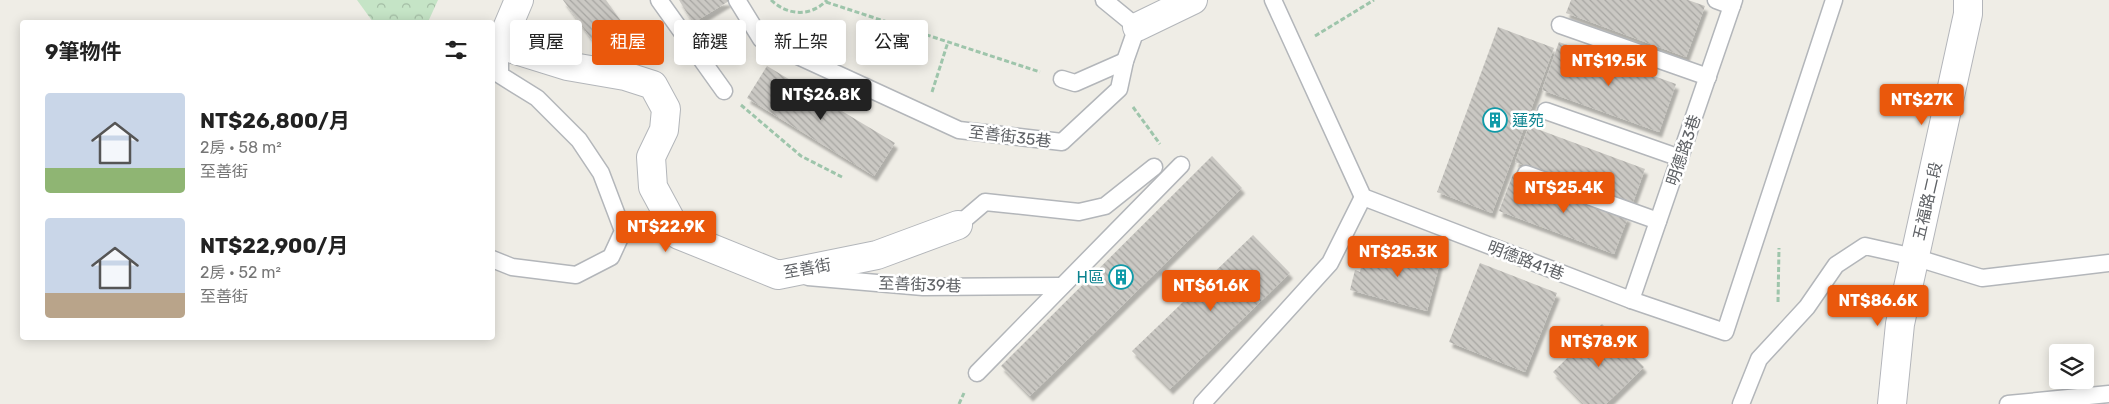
<!DOCTYPE html>
<html lang="zh-TW">
<meta charset="utf-8">
<style>
body{margin:0;font-family:Rubik,"Noto Sans TC",sans-serif;background:#f2f2f2;color:#222;height:100vh;display:flex;flex-direction:column;font-size:19px;white-space:nowrap}
*{box-sizing:border-box;margin:0}
p{font-size:16px;color:#767676}
.icon{flex:none;width:28px;height:28px;fill:none;stroke:currentColor;stroke-width:2;stroke-linecap:round;stroke-linejoin:round}
.map{position:relative;flex:1;overflow:hidden}
.panel{position:absolute;left:20px;top:20px;width:475px;height:320px;display:flex;flex-direction:column;background:#fff;border-radius:5px;box-shadow:0 2px 12px #0003}
.panel>*{flex:none}
.top-card{position:absolute;left:510px;top:20px;width:475px;height:45px;display:flex;gap:10px}
.fabs{position:absolute;left:2049px;top:344px;display:grid;gap:10px}
.fabs a{display:grid;place-items:center;width:45px;height:45px;border-radius:5px;background:#fff;box-shadow:0 2px 12px #0003;font-size:25px}
.price{position:absolute;translate:-50% -42px;padding:0 11px;border-radius:5px;background:#ea580c;color:#fff;font-size:16px;line-height:32px;filter:drop-shadow(0 1px 2px #0008)}
.price::after{content:'';position:absolute;left:50%;top:30px;width:15px;height:11px;margin-left:-8px;background:inherit;clip-path:polygon(0 0,100% 0,50% 100%)}
.price.selected{background:#222;color:#fff}
ul{padding:0;list-style:none}
li{display:flex;align-items:center;gap:15px;height:125px;padding:0 25px}
li span{display:grid;place-items:center;flex:none;width:140px;height:100px;border-radius:5px;color:#555}
li>.icon{margin-inline-start:auto}
span .icon{width:60px;height:60px;fill:#fffc;stroke-width:1}
li b{font-size:21px}
h2{display:flex;justify-content:space-between;align-items:center;height:60px;padding:0 25px;font-size:21px}
.chip{padding:0 18px;border-radius:5px;background:#fff;box-shadow:0 2px 12px #0003;font-size:18px;line-height:45px}
.chip.selected{background:#ea580c;color:#fff}
.map>svg:first-child{display:block}
.forest{fill:url(#forest-crowns)}
.building{fill:url(#building-back-hatch);filter:url(#shadow)}
.lines{fill:none;stroke-linecap:round;stroke-linejoin:round}
.service-casing{stroke:#b3b6ba;stroke-width:19}
.minor-casing{stroke:#b3b6ba;stroke-width:30}
.secondary-casing{stroke:#b3b5ba;stroke-width:30}
.path{stroke:#9ec5ab;stroke-width:3;stroke-dasharray:5 2.5;stroke-linecap:butt}
.service{stroke:#fff;stroke-width:16}
.minor{stroke:#fff;stroke-width:28}
.secondary{stroke:#fff;stroke-width:28}
.labels{text-anchor:middle;stroke-width:5;stroke-linejoin:round;paint-order:stroke}
.culture-label{font-size:16px;fill:#0d838f;stroke:#fff;text-anchor:start}
.street-label{font-size:16px;fill:#5e6165;stroke:#fff}
</style>
<div class="map">
<svg width="2109" height="404" viewBox="0 0 2109 404">
<defs>
<pattern id="forest-crowns" width="20" height="18" patternUnits="userSpaceOnUse" patternTransform="scale(1.25)"><rect width="20" height="18" fill="#c5e4c6"/><path d="M2 6a3 3 0 1 1 6 0M12 15a3 3 0 1 1 6 0" fill="none" stroke="#a3bca4"/></pattern>
<pattern id="building-back-hatch" width="6" height="6" patternUnits="userSpaceOnUse" patternTransform="scale(1.25)"><rect width="6" height="6" fill="#cac8c3"/><path d="M-1 5l2 2M0 0l6 6M5-1l2 2" fill="none" stroke="#a7a6a2"/></pattern>
<filter id="shadow"><feDropShadow dx="3" dy="5.5" stdDeviation="1" flood-color="#0004"/></filter>
</defs>
<rect width="100%" height="100%" fill="#efede6"/>
<polygon class="forest" points="357,0 438,0 428,22 373,22"/>
<g class="building">
<polygon points="563,0 606,0 626,28 598,48"/>
<polygon points="679,0 728,0 729,1 693,23"/>
<polygon points="1571,0 1688,0 1705,6 1686,57 1566,13"/>
<polygon points="1498,27 1554,48 1492,213 1437,192"/>
<polygon points="1559,42 1676,84 1659,132 1542,90"/>
<polygon points="767,66 895,143 874,176 747,98"/>
<polygon points="1529,126 1645,169 1632,205 1515,162"/>
<polygon points="1212,156 1242,188 1030,396 1001,366"/>
<polygon points="1513,174 1628,217 1614,254 1499,211"/>
<polygon points="1253,235 1290,273 1170,389 1132,351"/>
<polygon points="1385,247 1440,262 1427,311 1350,290 1355,270 1360,272 1362,262 1367,263 1369,254 1382,258"/>
<polygon points="1480,263 1557,293 1525,372 1449,342"/>
<polygon points="1602,324 1644,367 1606,404 1584,404 1553,372"/>
</g>
<g class="lines">
<g class="service-casing">
<g id="service">
<polyline points="659,0 724,91"/>
<polyline points="737,0 761,39 959,130 1062,142 1119,89 1125,61 1137,27 1104,0"/>
<polyline points="1273,0 1363,197 1631,300 1725,332 1834,0"/>
<polyline points="1716,0 1732,6"/>
<polyline points="1560,25 1708,77"/>
<polyline points="1062,79 1075,83 1125,61"/>
<polyline points="1546,111 1680,158"/>
<polyline points="1526,174 1658,221"/>
<polyline points="958,225 985,202 1079,212 1105,206 1154,167"/>
<polyline points="492,259 512,267 576,275 611,257 623,231 601,173 579,140 537,98 500,75 500,45"/>
<polyline points="808,277 923,287 1062,286"/>
<polyline points="1631,300 1734,0"/>
<polyline points="977,373 1181,165"/>
<polyline points="1202,404 1330,263 1363,197"/>
<polyline points="1741,404 1759,359 1807,307 1836,265 1865,246 1914,257 1982,278 2109,263"/>
<polyline points="2008,404 2109,394"/>
</g>
</g>
<g class="minor-casing">
<g id="minor">
<polyline points="519,0 500,45 567,66 625,76 653,85 666,109 664,130 651,157 653,187 679,235 778,275 877,255 958,225"/>
<polyline points="1137,27 1193,0"/>
</g>
</g>
<g class="secondary-casing">
<polyline id="secondary" points="1892,404 1900,324 1968,14 1968,0"/>
</g>
<g class="path">
<path d="M771 0C788 16 811 17 827 0"/>
<polyline points="826,2 1040,72"/>
<polyline points="706,24 710,21 734,44"/>
<polyline points="1315,36 1374,0"/>
<polyline points="932,92 948,42"/>
<polyline points="741,105 801,156 842,177"/>
<polyline points="1133,107 1160,144"/>
<polyline points="1778,302 1779,248"/>
<polyline points="959,404 964,393"/>
</g>
<use href="#service" class="service"/>
<use href="#minor" class="minor"/>
<use href="#secondary" class="secondary"/>
</g>
<defs>
<g id="building-ring" transform="scale(1.25)"><circle r="9.5" fill="#fff" stroke="#0f9aa8" stroke-width="1.5"/><path d="M-4-6H4V6H1V3H-1V6H-4ZM-2.5-4.3h1.7v1.8h-1.7ZM.8-4.3h1.7v1.8H.8ZM-2.5-1h1.7V.8h-1.7ZM.8-1h1.7V.8H.8Z" fill="#0f9aa8"/></g>
</defs>
<g fill-rule="evenodd">
<use href="#building-ring" x="1495" y="120"/>
<use href="#building-ring" x="1121" y="277"/>
</g>
<g class="labels">
<g class="culture-label">
<text x="1512" y="126">蓮苑</text>
<text x="1104" y="283" text-anchor="end">H區</text>
</g>
<g class="street-label">
<text transform="translate(1010 136) rotate(7)" y="6">至善街35巷</text>
<text transform="translate(1683 150) rotate(-71)" y="6">明德路3巷</text>
<text transform="translate(1927 201) rotate(-77)" y="6">五福路二段</text>
<text transform="translate(1526 260) rotate(21)" y="6">明德路41巷</text>
<text transform="translate(807 268) rotate(-10)" y="6">至善街</text>
<text transform="translate(920 284) rotate(2)" y="6">至善街39巷</text>
</g>
</g>
</svg>
<div class="fabs">
<a><svg class="icon" aria-label="layers" viewBox="0 0 24 24"><path d="M12 4l9 5-9 5-9-5zM3 14l9 5 9-5"/></svg></a>
</div>
<b class="price" style="left:1609px;top:87px">NT$19.5K</b>
<b class="price selected" style="left:821px;top:121px">NT$26.8K</b>
<b class="price" style="left:1922px;top:126px">NT$27K</b>
<b class="price" style="left:1564px;top:214px">NT$25.4K</b>
<b class="price" style="left:666px;top:253px">NT$22.9K</b>
<b class="price" style="left:1398px;top:278px">NT$25.3K</b>
<b class="price" style="left:1211px;top:312px">NT$61.6K</b>
<b class="price" style="left:1878px;top:327px">NT$86.6K</b>
<b class="price" style="left:1599px;top:368px">NT$78.9K</b>
<div class="top-card">
<a class="chip">買屋</a>
<a class="chip selected">租屋</a>
<a class="chip">篩選</a>
<a class="chip">新上架</a>
<a class="chip">公寓</a>
</div>
<section class="panel">
<h2>9筆物件<svg class="icon" aria-label="filters" viewBox="0 0 24 24"><path d="M4 7h16M4 17h16"/><circle cx="9" cy="7" r="2"/><circle cx="15" cy="17" r="2"/></svg></h2>
<ul>
<li><span style="background:linear-gradient(#c9d6e8 75%,#8fb573 0)"><svg class="icon" aria-label="home" viewBox="0 0 24 24"><path d="M3 11l9-7 9 7M6 9v11h12V9"/></svg></span><div><b>NT$26,800/月</b><p>2房 · 58 m²</p><p>至善街</p></div></li>
<li><span style="background:linear-gradient(#c9d6e8 75%,#b9a48a 0)"><svg class="icon" aria-label="home" viewBox="0 0 24 24"><path d="M3 11l9-7 9 7M6 9v11h12V9"/></svg></span><div><b>NT$22,900/月</b><p>2房 · 52 m²</p><p>至善街</p></div></li>
</ul>
</section>
</div>
